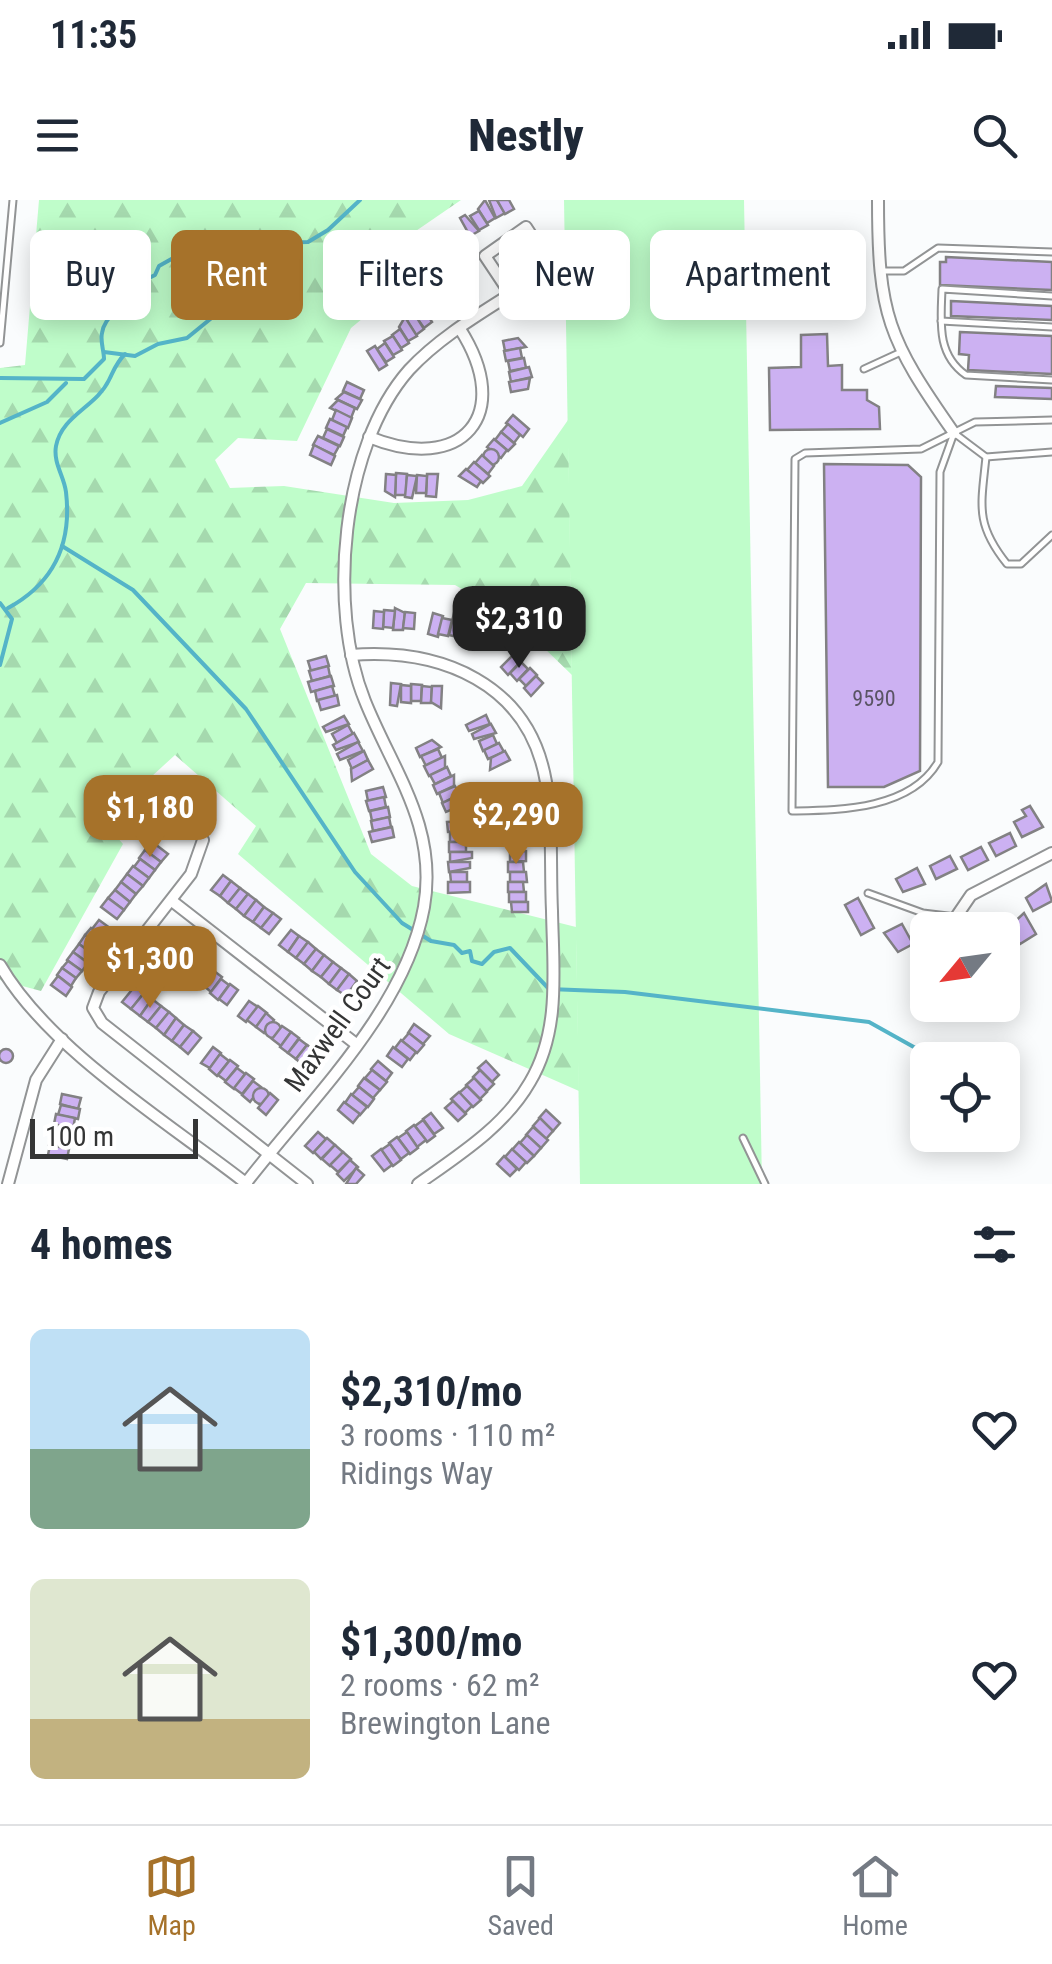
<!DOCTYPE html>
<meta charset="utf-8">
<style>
body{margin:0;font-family:"Roboto Condensed",sans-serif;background:#f6f6f7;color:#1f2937;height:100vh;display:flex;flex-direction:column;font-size:38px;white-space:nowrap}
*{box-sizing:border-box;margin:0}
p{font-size:32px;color:#747a83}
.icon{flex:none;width:55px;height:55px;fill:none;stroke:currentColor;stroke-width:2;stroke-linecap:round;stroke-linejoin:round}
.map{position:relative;height:984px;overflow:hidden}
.panel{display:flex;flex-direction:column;background:#fff;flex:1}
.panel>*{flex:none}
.banner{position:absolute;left:30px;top:30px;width:992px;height:90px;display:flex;gap:20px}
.needle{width:65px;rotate:241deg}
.buttons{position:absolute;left:910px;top:712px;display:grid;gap:20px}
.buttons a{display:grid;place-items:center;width:110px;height:110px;border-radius:15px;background:#fff;box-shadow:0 5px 25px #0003;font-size:50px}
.scale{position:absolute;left:30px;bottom:25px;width:168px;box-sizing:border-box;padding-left:10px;border:5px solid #343535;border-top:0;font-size:28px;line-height:35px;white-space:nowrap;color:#343535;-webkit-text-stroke:8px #fff;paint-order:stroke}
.price{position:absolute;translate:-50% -85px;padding:0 22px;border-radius:20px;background:#a6722a;color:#fff;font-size:32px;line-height:65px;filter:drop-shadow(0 2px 5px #0008)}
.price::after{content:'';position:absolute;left:50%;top:60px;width:30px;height:22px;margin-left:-15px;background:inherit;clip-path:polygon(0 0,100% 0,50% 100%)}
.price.current{background:#222;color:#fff}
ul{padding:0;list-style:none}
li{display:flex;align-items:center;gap:30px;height:250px;padding:0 30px}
li span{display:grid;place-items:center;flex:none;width:280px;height:200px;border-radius:15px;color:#555}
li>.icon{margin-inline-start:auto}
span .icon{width:120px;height:120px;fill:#fffc;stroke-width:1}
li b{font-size:42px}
h2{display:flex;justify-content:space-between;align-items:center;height:120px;padding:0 30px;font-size:42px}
.chip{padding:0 35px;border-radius:15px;background:#fff;box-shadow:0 5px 25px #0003;font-size:35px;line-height:90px}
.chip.current{background:#a6722a;color:#fff}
.status{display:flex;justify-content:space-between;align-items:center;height:70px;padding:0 50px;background:#fff;direction:ltr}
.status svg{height:28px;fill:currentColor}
header{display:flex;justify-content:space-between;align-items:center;height:130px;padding:0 30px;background:#fff;font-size:45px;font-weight:800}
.menu{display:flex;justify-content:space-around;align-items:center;height:140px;border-top:2px solid #e0e1e3;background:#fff;font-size:28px;color:#747a83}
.menu a{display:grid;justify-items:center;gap:5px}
.menu .current{color:#a6722a}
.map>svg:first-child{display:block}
.green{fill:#bffdca}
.forest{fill:url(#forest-firs)}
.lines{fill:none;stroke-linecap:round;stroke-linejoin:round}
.stream{stroke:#54b4c8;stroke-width:4}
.building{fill:#ccb1f2;stroke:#828183;stroke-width:2.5}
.lane-casing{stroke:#929495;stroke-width:9}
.street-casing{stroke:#929495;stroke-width:14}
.lane{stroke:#fff;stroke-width:5}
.street{stroke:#fff;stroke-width:10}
.labels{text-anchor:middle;stroke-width:9;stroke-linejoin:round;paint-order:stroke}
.number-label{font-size:22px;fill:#5a5464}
.street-label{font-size:28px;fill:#343535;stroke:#fff}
</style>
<div class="status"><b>11:35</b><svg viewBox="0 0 49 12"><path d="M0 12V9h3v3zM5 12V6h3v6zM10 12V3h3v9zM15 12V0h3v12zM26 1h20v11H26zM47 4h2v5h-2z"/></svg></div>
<header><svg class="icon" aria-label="menu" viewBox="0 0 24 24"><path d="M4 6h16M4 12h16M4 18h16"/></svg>Nestly<svg class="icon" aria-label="search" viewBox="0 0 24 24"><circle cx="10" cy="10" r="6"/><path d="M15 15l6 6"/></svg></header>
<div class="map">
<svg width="1052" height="984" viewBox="0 0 1052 984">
<defs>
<pattern id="forest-firs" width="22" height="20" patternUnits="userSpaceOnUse" patternTransform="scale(2.5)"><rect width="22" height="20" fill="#bffdca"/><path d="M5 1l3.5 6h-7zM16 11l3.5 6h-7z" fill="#a5d9ae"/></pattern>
</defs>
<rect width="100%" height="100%" fill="#fafcfd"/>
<polygon class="green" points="564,0 744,0 762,984 580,984"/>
<polygon class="forest" points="39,0 461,0 394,46 414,76 351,128 297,241 238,238 215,260 230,288 284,286 394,303 468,300 522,286 568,220 572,475 515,420 455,385 306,383 280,429 371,654 412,686 576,727 579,891 449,834 238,654 256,626 175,555 103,621 123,644 41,791 0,780 0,168 25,165"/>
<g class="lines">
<g class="stream">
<polyline points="104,152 135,156 158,144 187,138 214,116 219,99 204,84 201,70"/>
<path d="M0 178 84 179 104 159C104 151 100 141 102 133 104 117 123 107 129 88L155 75 159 66 175 57 201 70 208 69 265 43 308 42 328 30 360 0"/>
<polyline points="0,223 47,202 66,183"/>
<polyline points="62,346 133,390 246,509 355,672 402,723 431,741 454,745 462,753 470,751 472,761 482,764 494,752 510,748 549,789 625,792 869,822 937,860"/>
<polyline points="0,403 12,419 0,465"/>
<path d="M8 408C54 383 72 343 66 292 64 276 53 263 56 246 62 215 96 207 109 180 114 170 116 163 125 154"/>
</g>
</g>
<g class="building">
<polygon points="485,0 495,18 487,23 478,9"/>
<polygon points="489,0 497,0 505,13 496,18"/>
<polygon points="497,0 509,0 514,9 505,14"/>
<polygon points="479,11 488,25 479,30 470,16"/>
<polygon points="465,15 479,31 470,36 460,18"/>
<polygon points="443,38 448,47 434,56 428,47"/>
<polygon points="447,48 452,56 434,68 429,59"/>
<polygon points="454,55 459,64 445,73 439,64"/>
<polygon points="946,57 1052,62 1052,90 940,85 940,62 946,62"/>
<polygon points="457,65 463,73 448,83 443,74"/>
<polygon points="464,72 470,81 450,90 446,84"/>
<polygon points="471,80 477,89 458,101 457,90"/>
<polygon points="951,101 1052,106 1052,120 951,116"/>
<polygon points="423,108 432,122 424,128 414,114"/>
<polygon points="412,110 424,129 416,135 407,121"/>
<polygon points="405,117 417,136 408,141 399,127"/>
<polygon points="400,129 409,143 401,148 392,135"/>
<polygon points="960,132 1052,136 1052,174 968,170 969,155 959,154"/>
<polygon points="827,134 828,166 842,165 842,190 867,190 867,200 879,207 880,229 770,230 769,168 801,167 801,135"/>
<polygon points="393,136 402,150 393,155 384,141"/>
<polygon points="518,138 526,147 505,151 503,141"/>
<polygon points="385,143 394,157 386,162 377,149"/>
<polygon points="375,146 387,165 379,170 367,151"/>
<polygon points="520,148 522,158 506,161 504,151"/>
<polygon points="524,158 526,168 510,171 508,161"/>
<polygon points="529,167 532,177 511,182 509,172"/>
<polygon points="530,178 528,189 511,192 509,182"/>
<polygon points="347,182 364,190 360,199 343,191"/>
<polygon points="996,186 1052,188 1052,199 995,197"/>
<polygon points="344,192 362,200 357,209 336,199"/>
<polygon points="338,200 355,208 351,218 330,208"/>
<polygon points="336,210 352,218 348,228 332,220"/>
<polygon points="513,215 529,229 523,237 506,223"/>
<polygon points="330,219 347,227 343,236 326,228"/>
<polygon points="508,224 520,235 514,243 501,232"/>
<polygon points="327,229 344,237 340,246 323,238"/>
<polygon points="501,232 515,244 508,251 495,240"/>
<polygon points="318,236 339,246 334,255 313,245"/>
<polygon points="494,239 507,250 501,258 487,247"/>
<polygon points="314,245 335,256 331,265 310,255"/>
<circle cx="491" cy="257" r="8"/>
<polygon points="482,255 494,266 488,274 475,263"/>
<polygon points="474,262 490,276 483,283 467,270"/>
<polygon points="824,264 908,265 921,277 920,571 884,587 828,587"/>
<polygon points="466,269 481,281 477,287 459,276"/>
<polygon points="396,273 407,274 406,295 395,295"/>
<polygon points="386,274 396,275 395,297 385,291"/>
<polygon points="427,274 438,274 436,297 426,296"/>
<polygon points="407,275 417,276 412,298 405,297"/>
<polygon points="417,275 427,276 426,293 416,293"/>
<polygon points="395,408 405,413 403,430 393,430"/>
<polygon points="384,410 395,411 393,428 383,427"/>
<polygon points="374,411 384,412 383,429 373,428"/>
<polygon points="405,412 415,413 414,429 403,428"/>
<polygon points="433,413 443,416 438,437 428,434"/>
<polygon points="454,413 462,421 458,437 449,435"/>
<polygon points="442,418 452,420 448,436 438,434"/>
<polygon points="466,421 473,423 468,442 458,439"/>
<polygon points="516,452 520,462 508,475 501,467"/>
<polygon points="326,456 329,466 311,471 308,461"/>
<polygon points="521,462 528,469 517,481 510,473"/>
<polygon points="328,466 330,476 312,481 309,471"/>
<polygon points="530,468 537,475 526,486 519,479"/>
<polygon points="331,476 334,486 311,492 308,482"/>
<polygon points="536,476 543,483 531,496 524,488"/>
<polygon points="391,483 401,484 397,506 390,505"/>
<polygon points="411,484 422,485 421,501 411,501"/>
<polygon points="401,485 411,486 411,503 401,502"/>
<polygon points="332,486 335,496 317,501 315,491"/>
<polygon points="422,486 432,487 431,503 421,503"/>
<polygon points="432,486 442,486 441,508 431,502"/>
<polygon points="337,495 339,505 321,510 318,500"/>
<polygon points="486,515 490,524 469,531 466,525"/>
<polygon points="344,516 349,524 326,532 323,527"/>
<polygon points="491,524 496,533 474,539 472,534"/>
<polygon points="348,525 353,534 337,543 332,534"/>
<polygon points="354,533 359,542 336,550 333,545"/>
<polygon points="493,535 497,544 483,551 479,541"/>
<polygon points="432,540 441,547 420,557 416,548"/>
<polygon points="358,542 363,551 340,560 337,554"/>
<polygon points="499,543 504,552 488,559 484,550"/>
<polygon points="438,549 442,558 426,566 421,556"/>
<polygon points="364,551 368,560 352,569 348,560"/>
<polygon points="505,551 510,560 490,570 491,558"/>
<polygon points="445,556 445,568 429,576 424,566"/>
<polygon points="368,560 373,569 352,581 351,569"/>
<polygon points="447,567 451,576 435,584 430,575"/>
<polygon points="454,575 454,586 437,594 433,585"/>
<polygon points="169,583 185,595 178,604 162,592"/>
<polygon points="455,586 460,595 443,603 439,593"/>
<polygon points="507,586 523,586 524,596 507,596"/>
<polygon points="383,587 386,597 368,601 366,591"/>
<polygon points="162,592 178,604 172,612 156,600"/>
<polygon points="463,593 463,605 446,612 442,603"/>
<polygon points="506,596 521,596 522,606 506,606"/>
<polygon points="384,597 386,607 369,611 366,601"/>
<polygon points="156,600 172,612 165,620 150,608"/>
<polygon points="519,606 520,616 504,617 504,607"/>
<polygon points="1030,606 1043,627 1022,637 1014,622 1026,616 1022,610"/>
<polygon points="388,607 390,617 372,621 370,611"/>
<polygon points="150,608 165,620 158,630 142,618"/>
<polygon points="523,616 523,626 501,627 506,617"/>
<polygon points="389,617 391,627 373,631 371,621"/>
<polygon points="469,621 470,631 448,632 447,622"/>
<polygon points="522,626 522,636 505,637 505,627"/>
<polygon points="392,627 394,637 372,642 369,632"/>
<polygon points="472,631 472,642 450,642 450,632"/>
<polygon points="1010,633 1016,646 996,656 989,643"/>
<polygon points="151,641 168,654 161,662 145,650"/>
<rect x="449" y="642" width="17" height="10"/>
<polygon points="981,647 988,660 968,670 961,657"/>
<polygon points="145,650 161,662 155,670 139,658"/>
<polygon points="526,651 526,661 510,662 510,652"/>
<polygon points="450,652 472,652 472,658 450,662"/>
<polygon points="950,656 957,669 936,679 930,666"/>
<polygon points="140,659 155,670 149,678 134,667"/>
<polygon points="448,662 470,662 470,668 449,672"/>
<polygon points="508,662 523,662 524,672 508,672"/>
<polygon points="133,666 149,678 143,686 127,674"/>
<polygon points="917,668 925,684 903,692 896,679"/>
<polygon points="450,672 467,672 467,682 451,682"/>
<polygon points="510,672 526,672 527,682 510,682"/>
<polygon points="127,674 143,686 136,694 121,682"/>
<polygon points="223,675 231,681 220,696 211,690"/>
<polygon points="231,681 240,688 228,703 220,696"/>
<polygon points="121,682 136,694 130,702 115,690"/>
<polygon points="448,682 470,682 470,692 448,693"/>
<polygon points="508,682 523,682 524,692 508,692"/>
<polygon points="1046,684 1052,701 1033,711 1026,698"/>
<polygon points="240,688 248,694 236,709 228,703"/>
<polygon points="115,690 130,702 124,710 108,698"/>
<rect x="509" y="692" width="17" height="10"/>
<polygon points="248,694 256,700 244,716 236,709"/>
<polygon points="108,698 124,710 117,719 101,707"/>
<polygon points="858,698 874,728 861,735 845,705"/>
<polygon points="256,700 264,707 253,722 244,716"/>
<polygon points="511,702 528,702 528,712 512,712"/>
<polygon points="264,707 273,713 261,728 253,722"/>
<polygon points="273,713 281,719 269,734 261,728"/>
<polygon points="1024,713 1036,734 1020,744 1009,727"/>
<polygon points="99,720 114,731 107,741 92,729"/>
<polygon points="902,724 913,744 898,752 884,733"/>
<polygon points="91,728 106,739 100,747 85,735"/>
<polygon points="291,730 299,736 288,752 279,745"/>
<polygon points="85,735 100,747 94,755 79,744"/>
<polygon points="299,736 308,742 296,758 288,752"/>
<polygon points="172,740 181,747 169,762 160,756"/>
<polygon points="308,742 316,749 304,764 296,758"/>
<polygon points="1004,743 1013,757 1002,763 1002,744"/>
<polygon points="79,744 94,755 88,763 73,752"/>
<polygon points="182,746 190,752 178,767 170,761"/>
<polygon points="316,749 324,755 312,771 304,764"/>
<polygon points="73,752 88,763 82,771 67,760"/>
<polygon points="189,753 197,760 187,773 178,767"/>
<polygon points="926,754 928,775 921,778 912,772"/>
<polygon points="324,755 333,762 321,777 312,771"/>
<polygon points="198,758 206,765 195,779 187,773"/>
<polygon points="68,761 82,771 76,778 62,768"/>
<polygon points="333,762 341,768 329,784 321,777"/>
<polygon points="205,766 214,772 202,788 193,781"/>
<polygon points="62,768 76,778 71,786 57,775"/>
<polygon points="341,768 349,774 337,790 329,784"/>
<polygon points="214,771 222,777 211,792 203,785"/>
<polygon points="349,774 357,781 346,796 337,790"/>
<polygon points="58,776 72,787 66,796 51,785"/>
<polygon points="221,779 229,785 218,800 210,793"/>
<polygon points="230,784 238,790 227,805 219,799"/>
<polygon points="135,786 144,793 131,809 122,802"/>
<polygon points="144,793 152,799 140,816 131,809"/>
<polygon points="152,799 161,806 148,822 140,816"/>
<polygon points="249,801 258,807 246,822 238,816"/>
<polygon points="161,806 169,812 156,828 148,822"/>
<polygon points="258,806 267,813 256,827 247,820"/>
<polygon points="169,812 176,818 164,835 156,828"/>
<polygon points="266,813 274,820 264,833 256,827"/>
<polygon points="176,818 184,825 172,841 164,835"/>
<circle cx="273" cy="830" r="8"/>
<polygon points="414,824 430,836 423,844 408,833"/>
<polygon points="184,825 193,831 180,847 172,841"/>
<polygon points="282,826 291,832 281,846 272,839"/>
<polygon points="193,831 201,838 188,854 180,847"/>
<polygon points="291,832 299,838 288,853 280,847"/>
<polygon points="409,833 424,845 417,853 402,841"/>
<polygon points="299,839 307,845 296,859 288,853"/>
<polygon points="401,840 416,852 410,860 395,848"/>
<polygon points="307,845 316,851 304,866 296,859"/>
<polygon points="213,847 221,853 210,868 201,863"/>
<polygon points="393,847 408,859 402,867 387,856"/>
<circle cx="6" cy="856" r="7"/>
<polygon points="220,854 229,861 217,876 209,869"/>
<polygon points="230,860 238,866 226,881 218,875"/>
<polygon points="378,861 392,873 386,881 371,869"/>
<polygon points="486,861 499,875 492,882 478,868"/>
<polygon points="237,868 245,874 234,889 225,882"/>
<polygon points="372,870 387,882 380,890 365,878"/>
<polygon points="480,870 494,884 487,891 473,877"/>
<polygon points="246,873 254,879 242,894 234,888"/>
<polygon points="364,878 380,890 373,898 358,886"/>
<polygon points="474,878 487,892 480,899 466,885"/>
<polygon points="253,881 261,887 250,902 242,895"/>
<polygon points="467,886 481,900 473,907 459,893"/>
<polygon points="359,887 374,899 368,907 352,895"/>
<circle cx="261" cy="896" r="8"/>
<polygon points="459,892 472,906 465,913 451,899"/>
<polygon points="270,893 278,900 266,915 258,908"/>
<polygon points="62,894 81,898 78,909 60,904"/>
<polygon points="351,894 367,907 360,915 345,903"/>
<polygon points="453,901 466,914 458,921 445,908"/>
<polygon points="344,902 360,914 353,923 338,910"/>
<polygon points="61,905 80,909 78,919 58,915"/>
<polygon points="546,910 560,923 553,931 539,918"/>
<polygon points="431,913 443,928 434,934 423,919"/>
<polygon points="56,914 75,918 73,929 54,924"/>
<polygon points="540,918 553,931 546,939 533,926"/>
<polygon points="423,920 435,936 427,942 415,926"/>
<polygon points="56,925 74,929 72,939 54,935"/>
<polygon points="414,925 426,940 417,947 406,931"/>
<polygon points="533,927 548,940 541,948 526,935"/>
<polygon points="318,932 326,939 313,953 305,946"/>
<polygon points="407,932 418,948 410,954 398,938"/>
<polygon points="52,934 70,939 68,949 49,945"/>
<polygon points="527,935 541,948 534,956 520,943"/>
<polygon points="397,937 409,953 401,959 389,943"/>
<polygon points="327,938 335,945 321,959 314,952"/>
<polygon points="519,942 534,956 527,963 512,950"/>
<polygon points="390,944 401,960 393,966 381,950"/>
<polygon points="50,945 69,949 67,959 48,955"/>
<polygon points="335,945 343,952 330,966 322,959"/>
<polygon points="381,949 392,965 384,971 372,956"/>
<polygon points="512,949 526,962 519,970 505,957"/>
<polygon points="343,952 351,959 338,972 330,965"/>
<polygon points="504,956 517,969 510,976 497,964"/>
<polygon points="350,960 358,967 344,981 337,974"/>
<polygon points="356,968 364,975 356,984 346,984"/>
</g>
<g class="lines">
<g class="lane-casing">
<g id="lane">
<polyline points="881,71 904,71 938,48 1052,52"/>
<path d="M1052 96 942 89C941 121 936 154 966 175L1052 180"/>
<polyline points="941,121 1052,127"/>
<polyline points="0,143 13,0"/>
<polyline points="864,169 901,152"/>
<path d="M954 233 940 272 938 562C910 610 839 610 792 611L795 259 805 253 921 249 975 222 1052 220"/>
<polyline points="954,233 986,257 1052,252"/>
<path d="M986 257C981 306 975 324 1007 364H1021L1052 335"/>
<polyline points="868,693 923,713 956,717"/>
<polyline points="743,938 765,984"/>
</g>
</g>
<g class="street-casing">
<g id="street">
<path d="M878 0C878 115 888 139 954 233"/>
<path d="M369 237C462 275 515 215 460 129"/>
<path d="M351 455C441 448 529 483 546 582 553 624 550 669 552 711 553 769 561 830 530 882 505 926 459 955 418 984"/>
<polyline points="203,640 191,674 99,792 93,808 102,823 307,984"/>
<polyline points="172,701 356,844"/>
<polyline points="956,717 971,695 1052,653"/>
<path d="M0 765C49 850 169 923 247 984"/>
<path d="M246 983C309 901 405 811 424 707 438 626 393 571 365 501 327 408 341 247 409 170 444 132 494 106 537 77L544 69 543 53 526 27 485 56 511 95"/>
<polyline points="8,984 36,880 62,839"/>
</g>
</g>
<use href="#lane" class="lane"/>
<use href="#street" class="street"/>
</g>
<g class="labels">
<g class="number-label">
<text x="874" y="506">9590</text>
</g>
<g class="street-label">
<text transform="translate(337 824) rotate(-54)" y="10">Maxwell Court</text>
</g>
</g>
</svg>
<div class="buttons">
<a><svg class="needle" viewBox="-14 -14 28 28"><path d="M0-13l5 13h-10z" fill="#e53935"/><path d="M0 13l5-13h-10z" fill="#747a83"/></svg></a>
<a><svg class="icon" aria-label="locate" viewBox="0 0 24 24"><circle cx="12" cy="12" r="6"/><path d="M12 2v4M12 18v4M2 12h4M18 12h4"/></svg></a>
</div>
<div class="scale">100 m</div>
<b class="price current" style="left:519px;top:471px">$2,310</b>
<b class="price" style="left:150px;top:660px">$1,180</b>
<b class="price" style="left:516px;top:667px">$2,290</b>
<b class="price" style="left:150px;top:811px">$1,300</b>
<div class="banner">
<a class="chip">Buy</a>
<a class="chip current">Rent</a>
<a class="chip">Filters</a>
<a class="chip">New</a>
<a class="chip">Apartment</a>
</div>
</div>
<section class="panel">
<h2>4 homes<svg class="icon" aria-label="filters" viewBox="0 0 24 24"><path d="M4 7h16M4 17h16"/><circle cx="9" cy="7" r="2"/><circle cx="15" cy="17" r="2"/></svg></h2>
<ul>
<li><span style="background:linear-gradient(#bfe0f5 60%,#7fa58c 0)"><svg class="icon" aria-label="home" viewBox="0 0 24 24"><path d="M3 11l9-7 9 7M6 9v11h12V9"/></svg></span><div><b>$2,310/mo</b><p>3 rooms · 110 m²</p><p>Ridings Way</p></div><svg class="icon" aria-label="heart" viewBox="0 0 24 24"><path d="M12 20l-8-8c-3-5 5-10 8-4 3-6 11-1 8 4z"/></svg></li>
<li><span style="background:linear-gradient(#dfe7d0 70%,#c2b280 0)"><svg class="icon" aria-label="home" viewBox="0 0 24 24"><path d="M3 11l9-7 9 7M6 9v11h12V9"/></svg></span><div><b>$1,300/mo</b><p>2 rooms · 62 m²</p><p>Brewington Lane</p></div><svg class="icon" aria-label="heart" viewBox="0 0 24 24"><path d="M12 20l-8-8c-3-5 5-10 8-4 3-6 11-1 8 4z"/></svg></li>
</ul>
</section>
<nav class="menu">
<a class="current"><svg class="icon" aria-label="map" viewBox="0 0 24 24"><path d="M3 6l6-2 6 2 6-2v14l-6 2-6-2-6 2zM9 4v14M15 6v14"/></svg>Map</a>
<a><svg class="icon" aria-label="saved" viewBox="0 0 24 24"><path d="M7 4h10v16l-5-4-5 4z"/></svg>Saved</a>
<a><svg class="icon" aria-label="home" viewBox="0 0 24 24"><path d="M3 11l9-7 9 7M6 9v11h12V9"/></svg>Home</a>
</nav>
